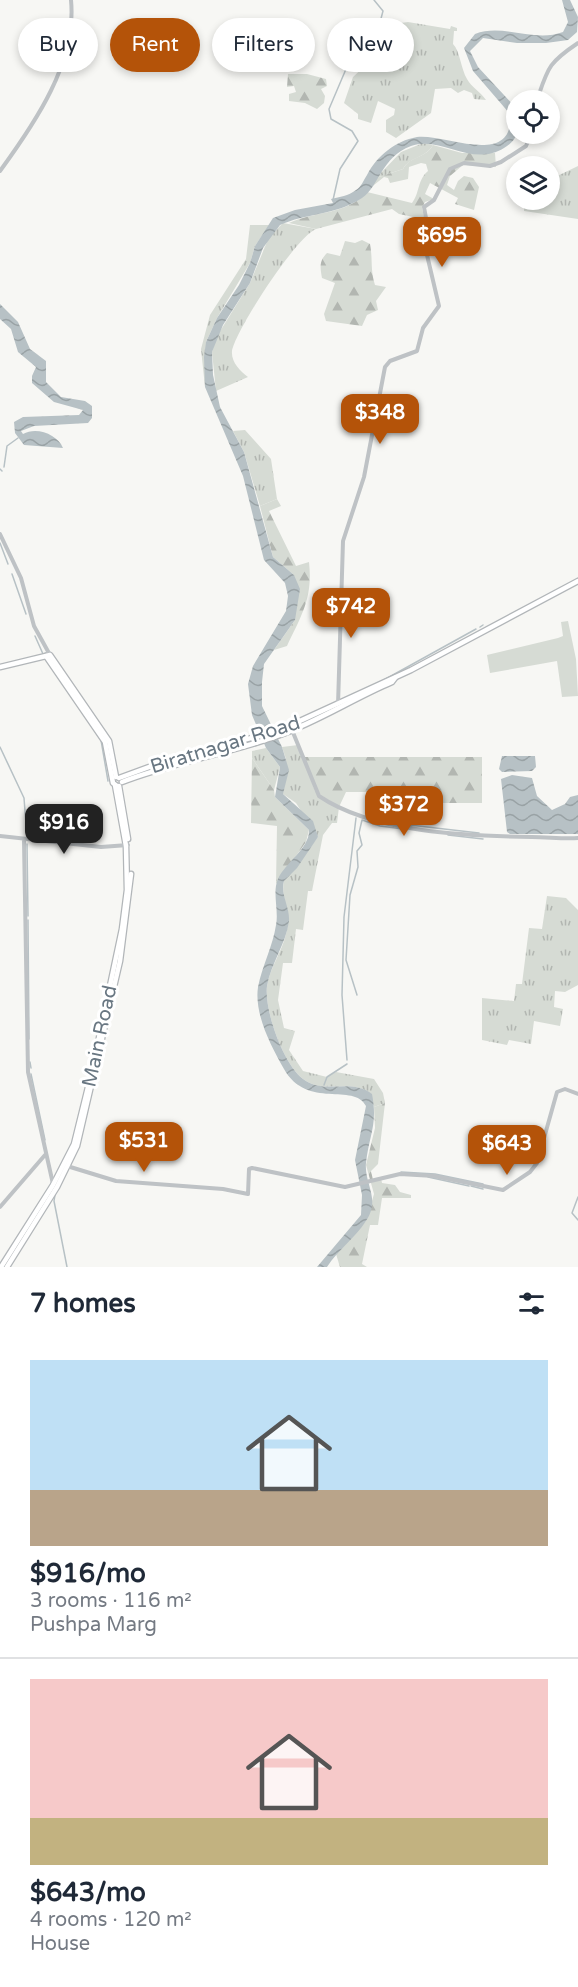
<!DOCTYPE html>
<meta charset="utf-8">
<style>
body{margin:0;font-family:"Varela Round",sans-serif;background:#f2f2f3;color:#1f2937;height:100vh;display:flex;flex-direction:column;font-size:22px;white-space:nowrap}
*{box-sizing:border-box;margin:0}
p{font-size:20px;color:#747a83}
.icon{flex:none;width:33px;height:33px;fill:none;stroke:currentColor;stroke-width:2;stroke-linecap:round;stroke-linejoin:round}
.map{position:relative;height:1267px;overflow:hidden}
.side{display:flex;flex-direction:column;background:#fff;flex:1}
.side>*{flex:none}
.guide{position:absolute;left:18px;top:18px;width:543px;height:54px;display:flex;gap:12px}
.tools{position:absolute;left:506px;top:90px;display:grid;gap:12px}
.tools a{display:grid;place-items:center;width:54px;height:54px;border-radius:50%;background:#fff;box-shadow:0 3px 9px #0003;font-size:30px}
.price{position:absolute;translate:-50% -51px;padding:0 14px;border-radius:12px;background:#b45309;color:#fff;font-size:20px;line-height:39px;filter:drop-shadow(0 2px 3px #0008)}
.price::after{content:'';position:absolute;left:50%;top:36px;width:18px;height:14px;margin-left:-9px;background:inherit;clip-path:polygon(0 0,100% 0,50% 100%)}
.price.active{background:#222;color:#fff}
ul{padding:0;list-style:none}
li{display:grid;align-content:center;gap:12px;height:318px;padding:0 30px}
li+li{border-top:2px solid #e0e1e3}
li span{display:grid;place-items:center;height:186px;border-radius:0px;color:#555}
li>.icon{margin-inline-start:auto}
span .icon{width:108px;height:108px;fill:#fffc;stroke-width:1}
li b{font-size:26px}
h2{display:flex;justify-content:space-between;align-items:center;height:72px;padding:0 30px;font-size:26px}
.pill{padding:0 21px;border-radius:27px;background:#fff;box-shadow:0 3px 9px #0003;font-size:21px;line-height:54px}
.pill.active{background:#b45309;color:#fff}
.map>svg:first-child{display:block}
.grass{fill:url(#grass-tufts)}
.forest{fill:url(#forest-firs)}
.green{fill:#d6dbd4}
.water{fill:url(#water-waves)}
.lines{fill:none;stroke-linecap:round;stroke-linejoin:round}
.stream{stroke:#b7c1c5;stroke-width:1.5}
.major-casing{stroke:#b2b6b9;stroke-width:7}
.minor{stroke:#bec2c5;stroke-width:4}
.major{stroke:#fff;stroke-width:4.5}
.labels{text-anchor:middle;stroke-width:6;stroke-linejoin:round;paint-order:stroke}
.street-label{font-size:20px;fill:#697782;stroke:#fff}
</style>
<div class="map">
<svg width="578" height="1267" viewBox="0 0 578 1267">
<defs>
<pattern id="grass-tufts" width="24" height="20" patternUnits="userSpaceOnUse" patternTransform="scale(1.5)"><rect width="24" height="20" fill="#d6dbd4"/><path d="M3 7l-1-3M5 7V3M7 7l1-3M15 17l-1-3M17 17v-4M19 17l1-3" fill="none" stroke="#b2b6b1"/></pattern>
<pattern id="forest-firs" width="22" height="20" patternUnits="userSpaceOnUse" patternTransform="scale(1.5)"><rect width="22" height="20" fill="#d6dbd4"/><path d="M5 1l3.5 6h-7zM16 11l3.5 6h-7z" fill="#b2b6b1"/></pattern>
<pattern id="water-waves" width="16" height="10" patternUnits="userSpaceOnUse" patternTransform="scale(1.5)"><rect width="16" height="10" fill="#b7c1c5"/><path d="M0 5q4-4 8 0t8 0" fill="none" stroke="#99a2a5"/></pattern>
</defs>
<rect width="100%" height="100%" fill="#f7f7f4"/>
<g class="grass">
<path d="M408 22 450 29 451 26 457 28V31H454L453 44C460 51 461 69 467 79 471 87 481 92 486 100L474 99 472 93 464 90 458 93 451 88 435 89 431 113 396 138 386 132V120L394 115 395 109 378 101 371 123 358 119V114L344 103 353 77 369 62 387 53 393 42 394 24Z"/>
<path d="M423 143 433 145C426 158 409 157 403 169L376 178 401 152Z"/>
<polygon points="578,166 578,219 524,211 524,207 511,197 516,195 516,200 549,200 549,180"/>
<path d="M283 223 316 229C297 236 236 329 232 351 231 362 240 371 248 377L216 391 212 352 217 336 250 283 269 237Z"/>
<polygon points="250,225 269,225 255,246 250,263 217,318 206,342 205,387 201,349 210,315 246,259"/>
<polygon points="245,430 271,459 277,499 260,506 244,452 233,431"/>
<path d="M298 745 315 791 339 807 337 823H332L323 835 312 891H308L303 930 296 929 292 963H283L278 1000 284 1028 295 1031 289 1050 303 1071 327 1077 336 1072 374 1079 383 1093 385 1103 374 1107 371 1094C352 1078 326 1094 306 1081 284 1068 264 1010 267 986 270 967 282 952 286 934 292 914 280 896 284 881L318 837 296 803 283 794 286 759 282 747Z"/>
<polygon points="266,748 280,767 274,790 252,758 252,751"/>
<polygon points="547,896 566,898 578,910 578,985 565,992 555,991 554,1007 563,1009 560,1026 534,1021 531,1044 509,1040 507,1045 482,1040 482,998 514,1001 516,984 522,984 529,928 542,929"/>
</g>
<g class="forest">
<polygon points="288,74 307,74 326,79 327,86 321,89 325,96 324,103 317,109 305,103 289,101 289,94 296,92 294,86 287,87"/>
<path d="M433 145 462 153H495L496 167 463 165 450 176 447 185 454 190 458 181 464 176 473 178 479 187 474 210 455 204 458 198 430 183 425 194 434 199 425 202 422 208 426 225 423 219 399 214 392 209 316 229 289 223C314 211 347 215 367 192L412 203C420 193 417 180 428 171L426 164 421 163 409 167 408 179 390 183 388 178 384 177 369 189 376 178 403 169C410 156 426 158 433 145Z"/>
<path d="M362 240 370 244C373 260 370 269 375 285L386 287 376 301 378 310 367 315 362 326 326 321 324 314 335 283 322 278C320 267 319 261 327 253L340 256 345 241 355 243Z"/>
<path d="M277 499 281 506 269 511 296 566 309 562C313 597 302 615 287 646L274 650 295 620 294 575 273 557 260 506Z"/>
<polygon points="302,757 482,757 482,803 437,803 437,797 414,796 412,827 379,823 381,792 346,792 339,807 315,791"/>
<polygon points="252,758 274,790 275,797 309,830 306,842 276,884 277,826 251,823"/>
<polygon points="385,1103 378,1164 371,1171 373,1180 381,1178 382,1183 395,1185 400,1192 411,1195 411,1198 382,1198 378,1225 370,1225 362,1264 367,1267 340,1267 336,1254 366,1221 374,1194 366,1165 375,1128 374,1107"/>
</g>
<polygon class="green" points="568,621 576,659 578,696 562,697 557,661 490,673 487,655 558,638 563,636 561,622"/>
<g class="water">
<path d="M562 0H570L578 17 577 32 568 40 546 43H517L483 38 470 51 478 67 516 108C516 116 518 129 516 135 515 140 509 145 504 148 472 168 441 135 411 146 381 157 379 187 362 198 334 216 306 213 280 225L263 248 250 283 223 325 212 352 213 375 220 407 244 452 273 557 294 575 300 589 295 620 264 664 262 682V706L282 747 289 770 283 794 313 821 318 837 297 868 284 881C280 894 290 907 289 921 286 944 271 963 267 986 264 1010 284 1068 306 1081 326 1094 352 1078 372 1094 378 1125 369 1135 366 1163 364 1184 381 1199 366 1221 355 1238 338 1250 327 1267H317L361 1215 362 1195 355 1160 366 1106C354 1082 307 1110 284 1069 271 1046 254 1014 258 987 262 966 273 946 276 925 279 911 272 892 278 879 285 863 310 848 309 830L275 797 280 767 266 748 252 715 248 684 253 666 286 611 288 596 285 583 264 560 243 476 205 387 204 357 206 342 217 318 239 285 250 263 255 246 273 218 295 210 333 203 331 199C340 197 348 196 356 190 362 186 363 181 367 175 377 156 395 141 417 137 443 133 515 169 510 114L473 71 464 48 475 34C503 23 534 43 563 32L568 22Z"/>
<path d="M0 304 18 322 30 349 46 361V382L61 397 85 401 92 406V418L88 423 34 426 21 431 23 434C37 426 58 435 63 448L24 445 15 433 14 422 23 417 79 415 83 410 54 402 32 383V376L36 367 18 352 11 329 0 319Z"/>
<polygon points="502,756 535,756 536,767 532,771 502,772 499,769"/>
<polygon points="512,775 532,778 537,796 552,810 565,804 570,797 578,795 578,834 510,834 507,832 501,779"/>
</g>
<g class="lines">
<g class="stream">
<path d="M333 200 340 169 358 141 352 131 331 119 329 109 349 62C378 48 375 40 383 11L374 0"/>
<polyline points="4,467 7,446 18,438"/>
<polyline points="0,469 2,471"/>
<polyline points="0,543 8,564"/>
<polyline points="12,574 26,614"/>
<polyline points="480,627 483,625"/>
<polyline points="35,636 43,654"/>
<polyline points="382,681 476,629"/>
<polyline points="101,740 108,781"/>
<polyline points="0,747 24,798 27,837"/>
<polyline points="392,823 479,833"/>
<polyline points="448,835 483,839"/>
<polyline points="27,844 28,916"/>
<polyline points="28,920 29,1039"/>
<polyline points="357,995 346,960 350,895 358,867 357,851 362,845 359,833 362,820 380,826 403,829"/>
<polyline points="347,1060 342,995 344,917 356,818"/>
<polyline points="30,1062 31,1068"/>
<polyline points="31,1074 45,1140"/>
<polyline points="324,1085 327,1077 347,1064"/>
<polyline points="401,1172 435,1174 483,1184"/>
<polyline points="428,1177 469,1186"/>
<polyline points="471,1186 483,1189"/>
<polyline points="55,1195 54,1201 67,1267"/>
<polyline points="578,1197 572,1213 578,1220"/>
</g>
<g class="major-casing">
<g id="major">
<polyline points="46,656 105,742 113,783 117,786"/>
<polyline points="0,667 50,655 109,741 116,777"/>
<polyline points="119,778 171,759 278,731 411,670 578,581"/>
<path d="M122 782C173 762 228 754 280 735 319 721 354 698 392 682L395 678"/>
<polyline points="119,786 128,839"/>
<polyline points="1,1267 53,1185 74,1144 92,1071 122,929 127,890 126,846 115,785"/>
<polyline points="7,1267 57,1187 77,1146 120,961 131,874"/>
</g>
</g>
<g class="minor">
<path d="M537 100C548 68 548 63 578 43"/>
<path d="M0 171C35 123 77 62 71 0"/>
<polyline points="0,534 21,578 34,626 50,655"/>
<polyline points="338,705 343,541 364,477 385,367 390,361 417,351 423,328 439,306 427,255 428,229 424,207 434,200 450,169 464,163 490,166 501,162 526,146 531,134"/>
<path d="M292 730 319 796C373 833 468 836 532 837 548 837 563 839 578 838"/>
<polyline points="0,836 101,847 128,845"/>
<polyline points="24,841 28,1072 53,1184"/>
<polyline points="67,1166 116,1181 223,1189 248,1194 249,1169 252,1168 345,1187 400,1174 434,1176 503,1190 530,1172 537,1163 557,1092 565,1089 578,1094"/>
<polyline points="0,1207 45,1155"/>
</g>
<use href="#major" class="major"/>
</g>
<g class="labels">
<g class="street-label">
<text transform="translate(225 744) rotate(-17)" y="7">Biratnagar Road</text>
<text transform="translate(99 1036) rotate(-78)" y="7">Main Road</text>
</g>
</g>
</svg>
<div class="tools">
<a><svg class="icon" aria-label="locate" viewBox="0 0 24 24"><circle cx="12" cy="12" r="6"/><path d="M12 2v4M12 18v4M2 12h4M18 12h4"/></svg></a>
<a><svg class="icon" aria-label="layers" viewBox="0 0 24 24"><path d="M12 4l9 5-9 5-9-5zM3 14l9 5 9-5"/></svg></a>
</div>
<b class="price" style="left:442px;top:268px">$695</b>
<b class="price" style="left:380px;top:445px">$348</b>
<b class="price" style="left:351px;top:639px">$742</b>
<b class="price" style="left:404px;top:837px">$372</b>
<b class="price active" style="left:64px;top:855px">$916</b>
<b class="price" style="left:144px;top:1173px">$531</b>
<b class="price" style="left:507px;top:1176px">$643</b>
<div class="guide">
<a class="pill">Buy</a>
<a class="pill active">Rent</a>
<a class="pill">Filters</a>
<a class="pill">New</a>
</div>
</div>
<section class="side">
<h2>7 homes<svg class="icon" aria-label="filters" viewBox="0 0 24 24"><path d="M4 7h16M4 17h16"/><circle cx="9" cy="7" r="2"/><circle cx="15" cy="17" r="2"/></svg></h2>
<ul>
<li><span style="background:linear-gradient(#bfe0f5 70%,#b9a48a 0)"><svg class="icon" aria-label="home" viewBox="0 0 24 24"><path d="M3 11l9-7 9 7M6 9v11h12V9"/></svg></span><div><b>$916/mo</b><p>3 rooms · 116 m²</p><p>Pushpa Marg</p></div></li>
<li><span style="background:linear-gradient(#f6c9c9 75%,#c2b280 0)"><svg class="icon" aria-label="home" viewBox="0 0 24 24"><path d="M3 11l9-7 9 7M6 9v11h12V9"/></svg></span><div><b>$643/mo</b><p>4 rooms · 120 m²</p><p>House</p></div></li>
</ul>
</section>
